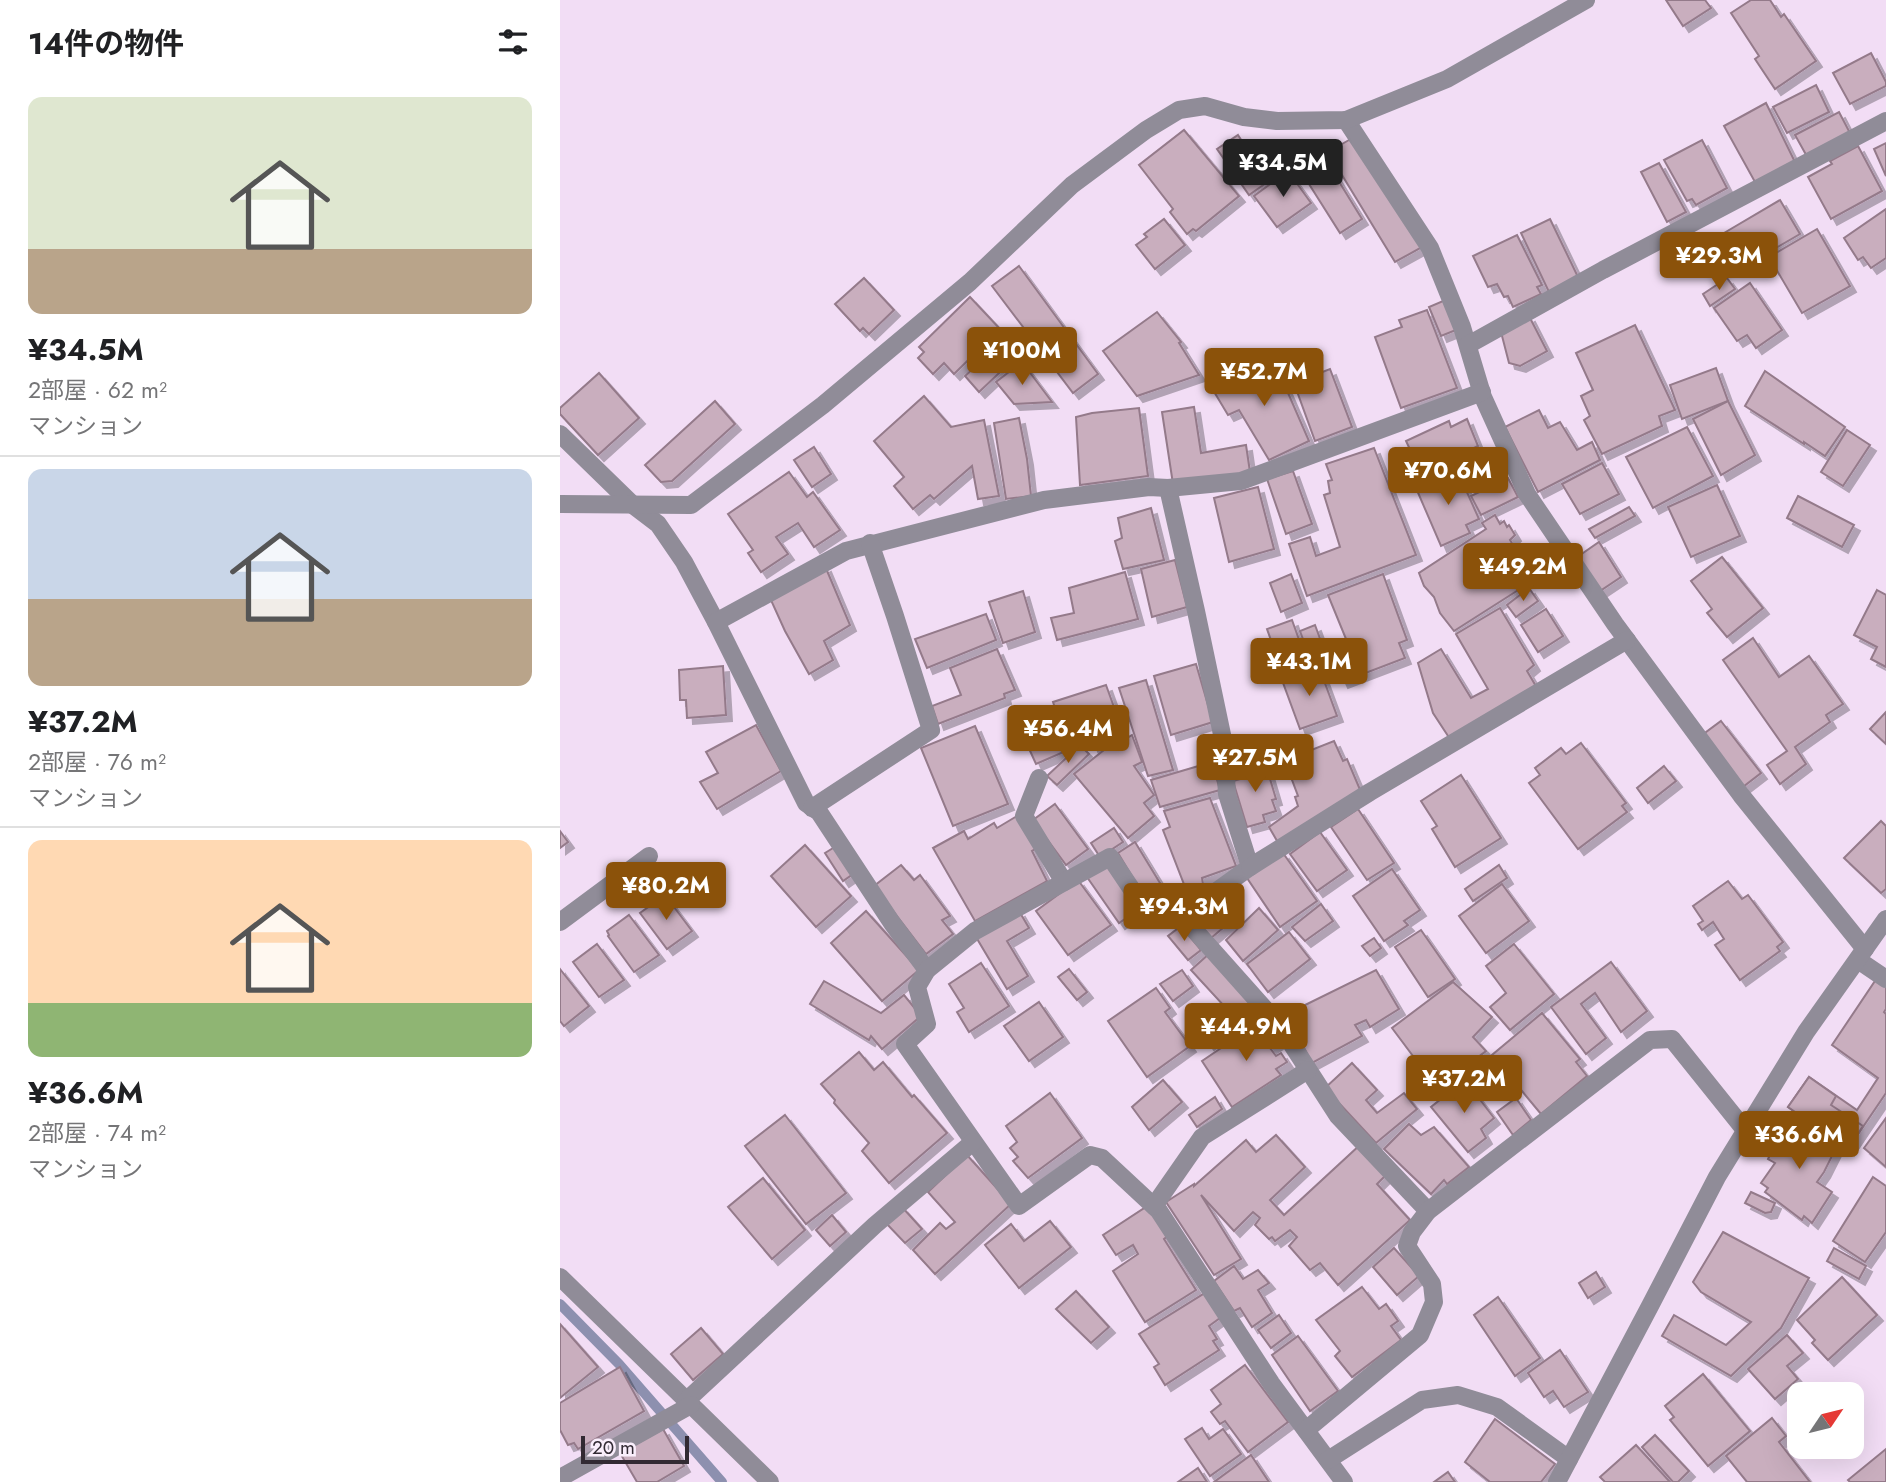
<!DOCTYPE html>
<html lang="ja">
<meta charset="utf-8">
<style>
body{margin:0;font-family:Jost,"Noto Sans JP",sans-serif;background:#f2f2f2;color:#202124;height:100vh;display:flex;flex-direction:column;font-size:26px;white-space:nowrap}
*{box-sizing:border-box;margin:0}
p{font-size:23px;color:#757577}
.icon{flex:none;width:38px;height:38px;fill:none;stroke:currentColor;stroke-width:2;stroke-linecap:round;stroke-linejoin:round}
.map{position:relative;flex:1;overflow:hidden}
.details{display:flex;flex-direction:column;background:#fff;width:560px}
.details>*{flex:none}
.needle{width:46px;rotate:55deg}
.buttons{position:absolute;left:1227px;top:1382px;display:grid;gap:14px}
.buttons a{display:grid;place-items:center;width:77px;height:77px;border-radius:14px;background:#fff;box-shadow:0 7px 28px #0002;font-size:35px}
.scale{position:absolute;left:21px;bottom:18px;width:108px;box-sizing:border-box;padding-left:7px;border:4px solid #322a33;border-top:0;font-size:19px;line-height:24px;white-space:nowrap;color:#322a33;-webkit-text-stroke:5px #faeefc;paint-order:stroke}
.price{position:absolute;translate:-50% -60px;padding:0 16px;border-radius:7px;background:#8b520a;color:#fff;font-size:23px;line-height:46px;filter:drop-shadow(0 2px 4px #0008)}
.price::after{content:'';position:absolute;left:50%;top:42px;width:21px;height:16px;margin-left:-10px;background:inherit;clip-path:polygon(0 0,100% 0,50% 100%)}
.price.current{background:#222;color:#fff}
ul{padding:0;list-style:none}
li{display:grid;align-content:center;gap:14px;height:371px;padding:0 28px}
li+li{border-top:2px solid #e0e0e0}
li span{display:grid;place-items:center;height:217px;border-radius:14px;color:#555}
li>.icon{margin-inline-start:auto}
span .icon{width:126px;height:126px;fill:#fffc;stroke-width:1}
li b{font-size:30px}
h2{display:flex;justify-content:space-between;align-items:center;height:84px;padding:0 28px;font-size:30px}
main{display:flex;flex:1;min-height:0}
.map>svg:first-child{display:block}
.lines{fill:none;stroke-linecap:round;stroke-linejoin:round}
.stream{stroke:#8d90af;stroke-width:10}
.building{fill:#c9aebe;stroke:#947a8a;stroke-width:2;filter:url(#shadow)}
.minor{stroke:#908c98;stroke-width:18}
</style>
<main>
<section class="details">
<h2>14件の物件<svg class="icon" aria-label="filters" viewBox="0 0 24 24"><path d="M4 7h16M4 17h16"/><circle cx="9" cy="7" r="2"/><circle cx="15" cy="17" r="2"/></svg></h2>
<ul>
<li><span style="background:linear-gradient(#dfe7d0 70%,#b9a48a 0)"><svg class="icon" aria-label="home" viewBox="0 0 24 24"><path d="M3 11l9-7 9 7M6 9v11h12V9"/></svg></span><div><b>¥34.5M</b><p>2部屋 · 62 m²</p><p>マンション</p></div></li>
<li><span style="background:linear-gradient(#c9d6e8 60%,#b9a48a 0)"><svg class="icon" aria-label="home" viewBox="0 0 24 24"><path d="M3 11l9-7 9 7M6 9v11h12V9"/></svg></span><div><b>¥37.2M</b><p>2部屋 · 76 m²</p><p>マンション</p></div></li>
<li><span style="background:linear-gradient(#ffd9b3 75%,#8fb573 0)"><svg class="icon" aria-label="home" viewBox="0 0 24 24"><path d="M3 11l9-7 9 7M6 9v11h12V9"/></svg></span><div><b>¥36.6M</b><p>2部屋 · 74 m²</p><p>マンション</p></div></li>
</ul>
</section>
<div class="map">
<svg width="1326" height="1482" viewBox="0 0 1326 1482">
<defs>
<filter id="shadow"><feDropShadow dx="6" dy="6" stdDeviation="0" flood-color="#0004"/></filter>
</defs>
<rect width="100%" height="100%" fill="#f2ddf5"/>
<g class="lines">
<polyline class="stream" points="0,1304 59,1364 162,1482"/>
</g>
<g class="building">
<polygon points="1106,0 1145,0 1151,8 1123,26"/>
<polygon points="1191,0 1210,0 1221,17 1224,14 1256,61 1215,89 1195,59 1199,56 1171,13"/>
<polygon points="1311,53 1326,82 1326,86 1290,104 1273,73"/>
<polygon points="1256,85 1269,112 1227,133 1213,107"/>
<polygon points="1206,103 1235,162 1195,182 1164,126"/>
<polygon points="1279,112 1291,135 1249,160 1235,135"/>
<polygon points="624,130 679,196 636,231 633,229 627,234 610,212 613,209 579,165"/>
<polygon points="678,135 687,149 711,141 729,167 689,195 657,149"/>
<polygon points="796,136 864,246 835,262 768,152"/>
<polygon points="1142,140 1167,188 1136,205 1132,199 1127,201 1104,160"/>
<polygon points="754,141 802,219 780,233 723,143"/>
<polygon points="1326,143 1326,176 1314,149"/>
<polygon points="1298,146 1322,191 1271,219 1248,177 1272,164 1270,161"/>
<polygon points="1099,163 1126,212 1107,222 1081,172"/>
<polygon points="728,171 751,203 717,227 694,196"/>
<polygon points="1220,200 1240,234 1183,267 1164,233"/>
<polygon points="1326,209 1326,258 1311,268 1303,257 1298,260 1284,238"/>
<polygon points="604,219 625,245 595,269 576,245 587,237 584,234"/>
<polygon points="990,219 1018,277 989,292 961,233"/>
<polygon points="1257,229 1290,286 1242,313 1209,257"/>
<polygon points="957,235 982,285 977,287 981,294 953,307 948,296 944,297 937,284 928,287 913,256"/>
<polygon points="459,266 538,374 513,393 432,286"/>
<polygon points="304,278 334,310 309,334 303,328 300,331 275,304"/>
<polygon points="1167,278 1175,289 1150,306 1143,294"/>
<polygon points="1190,283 1222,330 1196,348 1187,335 1177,341 1154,308"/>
<polygon points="410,297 440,329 394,374 384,363 373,374 358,358 364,352 359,347"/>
<polygon points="890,298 901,328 881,336 869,307"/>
<polygon points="867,310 897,388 841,408 815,337 842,327 839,320"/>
<polygon points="597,312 621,342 619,343 639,375 577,396 543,351"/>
<polygon points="969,316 987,351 960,366 949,363 941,332"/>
<polygon points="1075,325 1115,410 1099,416 1102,426 1042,454 1024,420 1030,416 1021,396 1033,390 1016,353"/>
<polygon points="440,344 454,359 419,392 405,376"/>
<polygon points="712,361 725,386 749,441 709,460 679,410 668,415 650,385"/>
<polygon points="462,362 492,402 454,404 436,382"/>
<polygon points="1156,368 1168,401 1122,419 1110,385"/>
<polygon points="770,369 792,427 755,441 734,383"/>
<polygon points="1205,371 1285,427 1265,456 1244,442 1244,444 1185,406"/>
<polygon points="39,373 79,418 38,455 0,414 0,408"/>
<polygon points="364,396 391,427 424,420 439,496 418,499 412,466 374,499 370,495 353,509 334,486 344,477 314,441"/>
<polygon points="155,401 175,424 112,481 101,482 85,465"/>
<polygon points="1168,401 1195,455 1161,475 1133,419"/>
<polygon points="634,407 641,453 686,445 690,472 613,484 602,412"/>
<polygon points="579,408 588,476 520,485 516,417 532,413"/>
<polygon points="979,410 988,428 1000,422 1017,450 1032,442 1040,460 978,492 945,427"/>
<polygon points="459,418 467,459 471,496 446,499 434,423"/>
<polygon points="907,419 918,446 912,449 914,453 863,477 846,441 889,421 891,427"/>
<polygon points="1127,427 1153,476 1093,508 1066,457"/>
<polygon points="1287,430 1310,445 1283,486 1261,472"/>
<polygon points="254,447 271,474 252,487 234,460"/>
<polygon points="814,448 856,555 747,596 729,544 750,537 756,556 780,547 764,495 770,493 768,481 772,480 766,464"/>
<polygon points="1042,463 1059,494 1020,514 1002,484"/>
<polygon points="897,470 919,519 906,525 910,533 881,546 856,488"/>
<polygon points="733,471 752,524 726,534 707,479"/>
<polygon points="229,472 247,497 253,492 280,530 254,547 238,523 216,537 228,554 201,572 188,553 193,550 168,514"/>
<polygon points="948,478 958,497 921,515 911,496"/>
<polygon points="1157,485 1180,536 1131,557 1108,507"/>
<polygon points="698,487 714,549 669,562 654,498"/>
<polygon points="1238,496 1294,525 1282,547 1227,518"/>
<polygon points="1069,507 1075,516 1035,538 1029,529"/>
<polygon points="591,508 604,560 563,569 555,541 562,538 558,518"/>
<polygon points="935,515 940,524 944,521 947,527 949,525 955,535 950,540 959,555 947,564 963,587 894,631 880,613 874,597 864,586 859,573 926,529 922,523"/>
<polygon points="1039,542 1061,577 1034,595 1013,560"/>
<polygon points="1162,557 1203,608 1167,637 1147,613 1152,609 1131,581"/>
<polygon points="615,560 627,607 592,617 581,569"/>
<polygon points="265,566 290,625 264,641 273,660 249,674 225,631 210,598"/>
<polygon points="565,572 578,619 497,640 491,618 514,613 509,588"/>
<polygon points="731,574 742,603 721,612 710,583"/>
<polygon points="823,574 847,640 839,643 845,658 782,682 771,657 785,652 788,658 793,656 768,595"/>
<polygon points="969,588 978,601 956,617 947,605"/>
<polygon points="1317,590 1326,595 1326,667 1311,659 1317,647 1294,635"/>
<polygon points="463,591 475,632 443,643 429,602"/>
<polygon points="940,608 974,665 967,671 977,688 890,739 873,713 858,663 881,649 911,698 928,689 896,634"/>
<polygon points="986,609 1003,636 978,652 961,625"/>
<polygon points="426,614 436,640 367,668 355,639"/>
<polygon points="732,620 748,665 723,674 707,629"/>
<polygon points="755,625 766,655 751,661 740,631"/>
<polygon points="1193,638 1219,677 1249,656 1283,704 1266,715 1270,722 1235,747 1246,764 1220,784 1207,765 1227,751 1163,660"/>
<polygon points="437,649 455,690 444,694 445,698 378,724 372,706 401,695 390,668"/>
<polygon points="636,664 653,722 611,735 594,676"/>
<polygon points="163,666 166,715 127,718 126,700 120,700 119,670"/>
<polygon points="759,667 777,716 740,729 722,680"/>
<polygon points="586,680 613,770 588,776 559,688"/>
<polygon points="546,685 564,735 533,748 524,727 504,735 493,702"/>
<polygon points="487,707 506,751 476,764 456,720"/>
<polygon points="1326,712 1326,744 1310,729"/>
<polygon points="1161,721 1201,773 1175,793 1134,741"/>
<polygon points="196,725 221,771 157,809 140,782 158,773 146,752"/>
<polygon points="415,726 448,804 393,826 361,748"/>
<polygon points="572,735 582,762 574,766 594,795 584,803 594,816 568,838 514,774 549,746 556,745"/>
<polygon points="774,741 783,761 787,759 801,792 720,846 709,827 738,806 735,797 738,796 723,756 748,748 749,751"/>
<polygon points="1021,743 1066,803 1062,806 1067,812 1018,849 969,783 980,775 975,768 1001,748 1006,754"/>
<polygon points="520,745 529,754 497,785 487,776"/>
<polygon points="652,762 660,790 600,807 591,780"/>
<polygon points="705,762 716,799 712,800 716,811 703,815 705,822 687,827 673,781 684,778 681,769"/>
<polygon points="1104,766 1116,781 1088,803 1077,788"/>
<polygon points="901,775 941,838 895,867 872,829 877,826 861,801"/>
<polygon points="650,798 676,866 642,878 643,884 627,892 603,830 610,827 604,811"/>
<polygon points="495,804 528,849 506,865 473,820"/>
<polygon points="798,809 834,863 807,880 771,827"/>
<polygon points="457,816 477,848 472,851 487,881 415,921 373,848 404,831 408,839 434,823 437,828"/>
<polygon points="1321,821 1326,826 1326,889 1321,893 1284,858"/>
<polygon points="554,828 563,842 540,857 531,843"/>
<polygon points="0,831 8,842 0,848"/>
<polygon points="760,832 787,870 757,891 730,854"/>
<polygon points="575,842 603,888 585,898 558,853"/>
<polygon points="245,845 291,896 256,927 211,876"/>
<polygon points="278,845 296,872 283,881 265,853"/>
<polygon points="723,853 757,901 720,927 687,878"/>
<polygon points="549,862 581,908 559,923 527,877"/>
<polygon points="341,865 354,880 360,875 390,916 382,920 393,934 366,954 314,886"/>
<polygon points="939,865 947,878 913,901 905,889"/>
<polygon points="832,869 860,910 844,921 848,925 824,941 793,896"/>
<polygon points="518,880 551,925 508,955 476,911"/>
<polygon points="1168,881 1182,899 1188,895 1223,942 1217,947 1220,951 1180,980 1155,945 1164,939 1153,922 1142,930 1138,924 1143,921 1133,906"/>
<polygon points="942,884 969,921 926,953 899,916"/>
<polygon points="105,895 132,931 107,949 80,913"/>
<polygon points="761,904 773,921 745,941 732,927"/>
<polygon points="653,905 669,923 651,938 636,921"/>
<polygon points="699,908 718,930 683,961 666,940"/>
<polygon points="306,911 359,970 322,1001 271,943"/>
<polygon points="459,911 469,928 447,941 468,976 447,989 416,937"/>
<polygon points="69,915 99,955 74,972 48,936 49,935 47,931"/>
<polygon points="621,926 641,950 628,960 608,936"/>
<polygon points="861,930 895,979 868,997 835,947"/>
<polygon points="729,932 750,959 708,992 687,964"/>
<polygon points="814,938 821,948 810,956 802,946"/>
<polygon points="37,944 64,980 39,997 13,962"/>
<polygon points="954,944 994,994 950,1030 930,1007 946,993 926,966"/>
<polygon points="650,953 699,1008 648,1044 637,1028 666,1008 631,970"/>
<polygon points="1051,962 1087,1011 1061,1032 1035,993 1021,1004 1046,1038 1026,1054 991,1007"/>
<polygon points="421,963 449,1006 409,1032 397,1012 404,1008 389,984"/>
<polygon points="0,969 29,1006 4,1026 0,1021"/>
<polygon points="509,969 527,992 517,1000 498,977"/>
<polygon points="622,970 633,986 613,1001 600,984"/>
<polygon points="816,970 839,1009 810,1027 806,1020 795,1025 802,1036 752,1063 729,1020 740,1014 737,1009"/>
<polygon points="1319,975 1326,980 1326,1009 1324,1012 1326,1014 1326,1093 1288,1149 1228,1107 1249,1077 1297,1110 1318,1078 1272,1045"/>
<polygon points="264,981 321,1013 344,995 361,1016 322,1049 311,1036 309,1040 250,1004"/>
<polygon points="893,982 932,1017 913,1037 926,1051 877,1088 832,1028"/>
<polygon points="596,988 610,1008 605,1012 630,1046 587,1077 548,1021"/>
<polygon points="479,1002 503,1037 469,1061 444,1026"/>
<polygon points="982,1013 1020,1059 1016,1062 1027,1076 981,1114 932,1055"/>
<polygon points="702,1015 720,1041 710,1048 716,1056 721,1053 727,1062 716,1069 721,1075 672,1107 642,1061 695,1025 692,1021"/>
<polygon points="299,1052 314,1070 323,1062 352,1097 354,1095 387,1133 329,1183 302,1151 309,1143 274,1103 275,1100 261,1084"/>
<polygon points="792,1063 817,1090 806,1100 817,1113 844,1093 857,1109 816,1143 765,1088"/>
<polygon points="1249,1077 1276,1096 1271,1105 1303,1126 1288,1149 1228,1107"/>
<polygon points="603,1080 622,1102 589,1130 572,1107"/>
<polygon points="905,1080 934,1118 921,1129 926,1138 908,1152 871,1107"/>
<polygon points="490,1093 522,1138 468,1178 453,1161 458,1157 450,1148 457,1142 446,1126"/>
<polygon points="655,1097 662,1109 637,1127 629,1115"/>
<polygon points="956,1098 971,1120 953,1135 937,1112"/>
<polygon points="225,1115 286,1193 246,1224 185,1146"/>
<polygon points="1227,1117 1275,1150 1264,1172 1257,1182 1272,1192 1252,1223 1244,1216 1242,1220 1205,1192 1208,1188 1201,1183 1215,1163 1208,1159"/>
<polygon points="1326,1118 1326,1167 1304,1148"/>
<polygon points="849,1124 861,1135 874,1127 909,1167 887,1184 884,1180 871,1194 824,1149"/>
<polygon points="716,1135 745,1167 710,1200 724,1215 801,1144 828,1173 817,1184 850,1220 778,1285 760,1263 750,1270 729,1246 737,1237 730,1230 715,1241 712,1237 709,1239 695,1225 700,1218 693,1212 674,1231 641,1195 681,1259 654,1275 606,1202 634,1184 634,1186 686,1140 696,1152"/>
<polygon points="407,1155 451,1204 375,1274 353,1250 380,1223 386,1229 395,1222 368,1192"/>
<polygon points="1313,1177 1326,1186 1326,1232 1305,1262 1273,1241"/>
<polygon points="203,1178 245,1230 212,1259 168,1207"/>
<polygon points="1191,1192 1215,1203 1211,1212 1205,1213 1185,1203"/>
<polygon points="589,1205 609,1235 604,1239 636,1290 585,1322 553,1271 578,1254 573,1245 556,1255 543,1235"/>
<polygon points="342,1207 362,1229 345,1243 325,1222"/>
<polygon points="272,1215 286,1232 270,1246 256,1230"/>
<polygon points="490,1221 511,1247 459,1288 425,1245 451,1224 464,1241"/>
<polygon points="1163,1232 1249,1278 1221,1328 1171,1376 1102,1336 1114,1315 1166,1345 1191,1322 1141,1292 1133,1282"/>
<polygon points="834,1248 859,1276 837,1295 813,1267"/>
<polygon points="1274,1248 1306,1266 1299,1279 1267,1261"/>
<polygon points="674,1266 683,1279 698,1270 709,1283 698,1290 712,1313 692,1327 680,1308 674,1311 654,1281"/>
<polygon points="1036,1272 1045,1287 1028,1298 1019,1283"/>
<polygon points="1282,1277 1317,1315 1268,1360 1252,1343 1255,1340 1237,1320"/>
<polygon points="802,1287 819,1309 826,1304 838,1321 831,1326 841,1340 792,1377 775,1356 780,1351 756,1320"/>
<polygon points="516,1291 549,1327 531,1343 496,1309"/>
<polygon points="645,1293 660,1318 649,1326 657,1339 653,1341 659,1350 605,1385 594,1367 599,1364 579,1334"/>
<polygon points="938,1297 980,1358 955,1376 914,1315"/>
<polygon points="719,1315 731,1333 711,1348 698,1330"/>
<polygon points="0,1324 38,1367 0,1398"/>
<polygon points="141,1328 163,1354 133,1380 111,1354"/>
<polygon points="1227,1335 1243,1353 1227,1366 1238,1379 1215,1399 1188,1369"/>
<polygon points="738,1336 778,1391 750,1411 712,1355"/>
<polygon points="1000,1350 1028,1392 1004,1407 993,1391 984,1397 968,1373"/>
<polygon points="685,1365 728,1422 688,1452 665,1421 660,1424 651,1412 661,1404 651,1390"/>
<polygon points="60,1367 84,1411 18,1449 14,1443 8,1445 0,1430 0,1403"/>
<polygon points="1143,1374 1190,1431 1148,1466 1110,1420 1114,1417 1105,1406"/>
<polygon points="1212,1418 1226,1436 1219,1442 1250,1482 1187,1482 1166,1456"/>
<polygon points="935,1419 995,1464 981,1482 930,1482 905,1462"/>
<polygon points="642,1428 649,1439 663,1429 681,1454 650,1476 625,1439"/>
<polygon points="103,1429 124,1466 97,1482 77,1482 60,1453"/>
<polygon points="1095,1435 1129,1471 1118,1482 1113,1482 1082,1447"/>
<polygon points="1076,1445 1110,1482 1045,1482 1040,1477"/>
<polygon points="1326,1449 1326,1482 1290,1482 1288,1480"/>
<polygon points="691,1455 709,1482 654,1482"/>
<polygon points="638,1468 647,1482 618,1482"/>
<polygon points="888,1472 895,1482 874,1482"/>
</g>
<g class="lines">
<g class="minor">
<polyline points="786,120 870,248 902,327 923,397 967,494 1055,624 1181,795 1305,949"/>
<polyline points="908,345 1043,270 1326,121"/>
<polyline points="0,434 73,505 98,524 124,562 156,622 246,803 259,812 332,923 367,970"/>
<polyline points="608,488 636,611 664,744 667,794 690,867 622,916 720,1026 778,1116 868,1211"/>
<polyline points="0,504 131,505 263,405 410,282 512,185 586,130 619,110 645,106 684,117 717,121 786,120 887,79 1026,0"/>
<polyline points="156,622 286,551 484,500 589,487 608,488 681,481 922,392"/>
<polyline points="479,778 464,816 504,882"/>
<polyline points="252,808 371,730 335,616 310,543"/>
<polyline points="690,867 810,792 1067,640"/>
<polyline points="622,916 609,920 589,915 550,857 415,931 367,970 357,987 367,1024 345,1044 459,1206 530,1155 542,1158 599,1211 711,1383 784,1482"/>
<polyline points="0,922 89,856"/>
<polyline points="1298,960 1326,979"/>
<polyline points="594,1206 642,1137 748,1070"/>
<polyline points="0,1277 210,1482"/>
<polyline points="126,1401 315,1225 413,1142"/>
<polyline points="746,1430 860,1335 874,1302 872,1284 847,1246 852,1232 868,1211 1090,1040 1112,1039 1185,1130"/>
<polyline points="768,1460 862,1400 898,1395 937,1407 1009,1459"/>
<polyline points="0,1478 131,1405"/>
<polyline points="997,1482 1090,1306 1157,1177 1246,1032 1326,919"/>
</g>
</g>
</svg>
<div class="buttons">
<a><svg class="needle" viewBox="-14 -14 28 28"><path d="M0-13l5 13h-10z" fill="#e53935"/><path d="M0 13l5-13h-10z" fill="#757577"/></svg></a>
</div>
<div class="scale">20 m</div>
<b class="price current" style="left:723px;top:199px">¥34.5M</b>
<b class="price" style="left:1159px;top:292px">¥29.3M</b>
<b class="price" style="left:462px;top:387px">¥100M</b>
<b class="price" style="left:704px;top:408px">¥52.7M</b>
<b class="price" style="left:888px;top:507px">¥70.6M</b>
<b class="price" style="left:963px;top:603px">¥49.2M</b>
<b class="price" style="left:749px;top:698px">¥43.1M</b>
<b class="price" style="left:508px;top:765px">¥56.4M</b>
<b class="price" style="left:695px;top:794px">¥27.5M</b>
<b class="price" style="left:106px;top:922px">¥80.2M</b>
<b class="price" style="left:624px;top:943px">¥94.3M</b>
<b class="price" style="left:686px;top:1063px">¥44.9M</b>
<b class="price" style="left:904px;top:1115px">¥37.2M</b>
<b class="price" style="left:1239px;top:1171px">¥36.6M</b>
</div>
</main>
